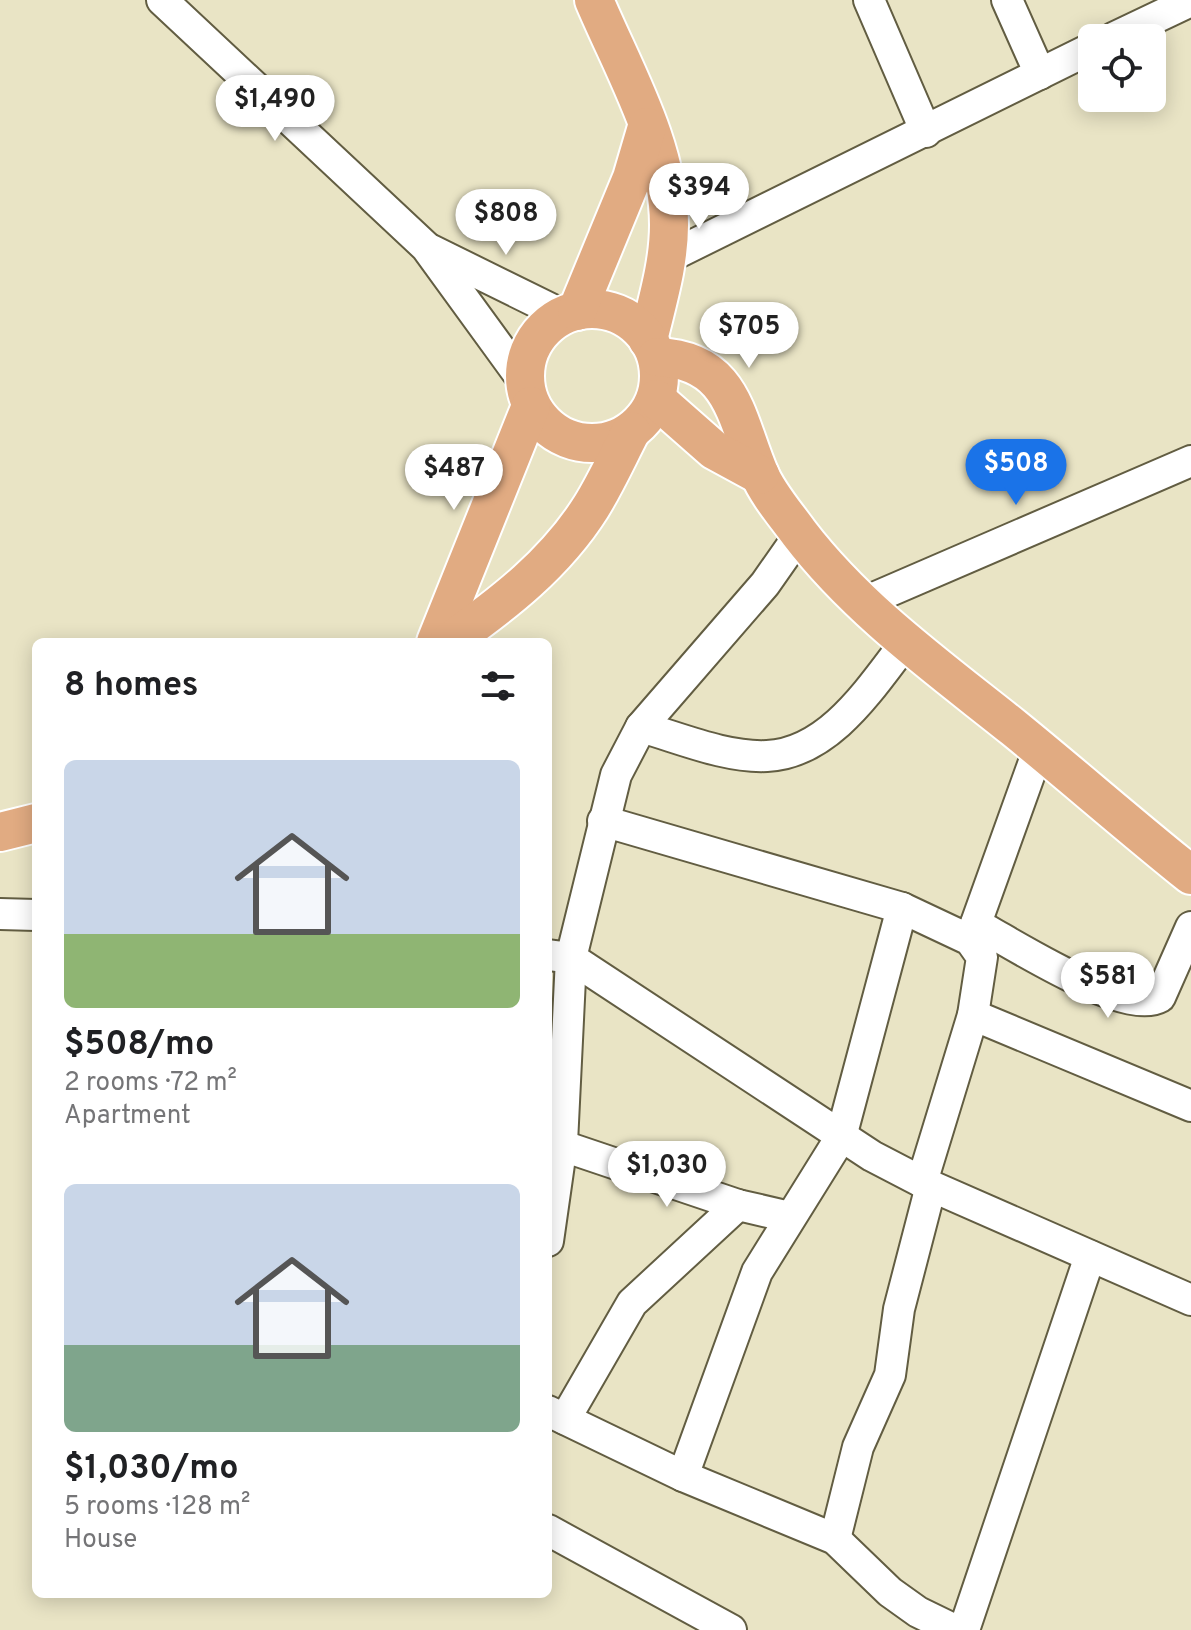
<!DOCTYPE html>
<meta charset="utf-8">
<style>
body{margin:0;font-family:Overpass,sans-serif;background:#f6f6f6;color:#202124;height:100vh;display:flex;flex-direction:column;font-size:30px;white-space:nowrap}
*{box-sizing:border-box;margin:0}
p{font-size:26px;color:#757577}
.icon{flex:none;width:44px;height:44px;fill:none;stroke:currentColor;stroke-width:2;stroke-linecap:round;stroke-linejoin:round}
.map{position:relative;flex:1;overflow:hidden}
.drawer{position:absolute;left:32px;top:638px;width:520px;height:960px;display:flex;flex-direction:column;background:#fff;border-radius:12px;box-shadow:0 4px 20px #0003}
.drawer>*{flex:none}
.controls{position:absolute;left:1078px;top:24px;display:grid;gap:16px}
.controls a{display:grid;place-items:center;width:88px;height:88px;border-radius:12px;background:#fff;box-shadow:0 4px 20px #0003;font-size:40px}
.price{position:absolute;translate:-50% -68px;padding:0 18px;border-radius:28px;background:#fff;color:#222;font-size:26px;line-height:52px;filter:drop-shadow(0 2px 4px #0008)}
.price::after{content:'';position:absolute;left:50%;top:48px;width:24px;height:18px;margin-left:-12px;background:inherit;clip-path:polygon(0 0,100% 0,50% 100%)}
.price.on{background:#1a73e8;color:#fff}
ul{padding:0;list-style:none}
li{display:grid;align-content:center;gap:16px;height:424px;padding:0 32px}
li span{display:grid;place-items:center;height:248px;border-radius:12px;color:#555}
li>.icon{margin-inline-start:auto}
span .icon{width:144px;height:144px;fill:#fffc;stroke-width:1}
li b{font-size:34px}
h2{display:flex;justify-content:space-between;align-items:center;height:96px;padding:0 32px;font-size:34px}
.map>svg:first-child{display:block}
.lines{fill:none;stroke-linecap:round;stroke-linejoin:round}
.minor-casing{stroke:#625d42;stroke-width:34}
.major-casing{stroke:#fff;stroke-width:42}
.minor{stroke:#fff;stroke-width:30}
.major{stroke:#e1ab82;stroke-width:38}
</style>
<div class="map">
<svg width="1191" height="1630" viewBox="0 0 1191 1630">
<rect width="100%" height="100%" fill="#e9e4c5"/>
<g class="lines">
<g class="minor-casing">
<g id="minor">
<polyline points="162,0 426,247 525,383"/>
<polyline points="869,0 926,132"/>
<polyline points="1007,0 1040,74"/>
<polyline points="1113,38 1191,1"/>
<polyline points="431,250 563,315"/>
<polyline points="667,258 1092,48"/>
<polyline points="862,603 1191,461"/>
<path d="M641 727C680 738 726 758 767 756 830 753 871 687 906 642"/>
<polyline points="603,821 902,908 841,1137 757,1272 683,1476"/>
<polyline points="902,908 970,940 982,957 973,1015 922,1182"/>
<polyline points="0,914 36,915"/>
<path d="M976 924C1012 943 1125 1017 1160 997L1191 927"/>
<polyline points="970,940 1039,748"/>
<polyline points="548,955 571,958 872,1156 922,1182 1191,1300"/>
<polyline points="973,1015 1191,1106"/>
<polyline points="548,1141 738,1205 790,1217"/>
<polyline points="548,1241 562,1143 571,958 616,775 641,727 765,584 800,534"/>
<polyline points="548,1411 683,1476 835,1539 890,1592 918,1612 955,1630"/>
<polyline points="565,1419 632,1303 738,1205"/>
<polyline points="548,1530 731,1630"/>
<polyline points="835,1539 858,1447 890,1375 899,1309 931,1186"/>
<polyline points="964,1630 1090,1256"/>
</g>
</g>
<g class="major-casing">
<g id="major">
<path d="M594 0C624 71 669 147 669 225 669 264 657 302 648 340"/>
<circle cx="592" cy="376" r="67"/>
<polyline points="577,311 632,178 647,127"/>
<path d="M657 357C733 360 735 416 759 473 767 493 786 515 799 533 858 610 939 668 1014 728 1073 776 1131 827 1191 875"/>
<polyline points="656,399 714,450 760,475"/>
<polyline points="436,642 531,406"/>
<path d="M449 642C503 604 555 564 591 507 606 483 618 456 631 431"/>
<polyline points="0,832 36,823"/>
</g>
</g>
<use href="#minor" class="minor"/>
<use href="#major" class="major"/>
</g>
</svg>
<div class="controls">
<a><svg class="icon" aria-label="locate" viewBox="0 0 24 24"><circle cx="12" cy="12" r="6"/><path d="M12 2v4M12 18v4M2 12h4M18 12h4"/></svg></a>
</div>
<b class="price" style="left:275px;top:143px">$1,490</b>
<b class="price" style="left:699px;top:231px">$394</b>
<b class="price" style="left:506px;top:257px">$808</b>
<b class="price" style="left:749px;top:370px">$705</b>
<b class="price on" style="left:1016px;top:507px">$508</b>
<b class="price" style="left:454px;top:512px">$487</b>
<b class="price" style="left:1108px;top:1020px">$581</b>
<b class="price" style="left:667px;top:1209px">$1,030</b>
<section class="drawer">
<h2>8 homes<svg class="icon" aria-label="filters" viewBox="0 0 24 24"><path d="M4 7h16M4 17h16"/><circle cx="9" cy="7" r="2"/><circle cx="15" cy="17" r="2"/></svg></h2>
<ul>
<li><span style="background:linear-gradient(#c9d6e8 70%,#8fb573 0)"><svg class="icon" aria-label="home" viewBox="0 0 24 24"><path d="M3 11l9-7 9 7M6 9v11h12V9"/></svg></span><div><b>$508/mo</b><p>2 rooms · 72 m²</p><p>Apartment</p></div></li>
<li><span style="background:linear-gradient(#c9d6e8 65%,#7fa58c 0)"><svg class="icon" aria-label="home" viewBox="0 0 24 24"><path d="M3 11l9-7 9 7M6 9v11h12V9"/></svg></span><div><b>$1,030/mo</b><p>5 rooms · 128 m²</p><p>House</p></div></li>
</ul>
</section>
</div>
